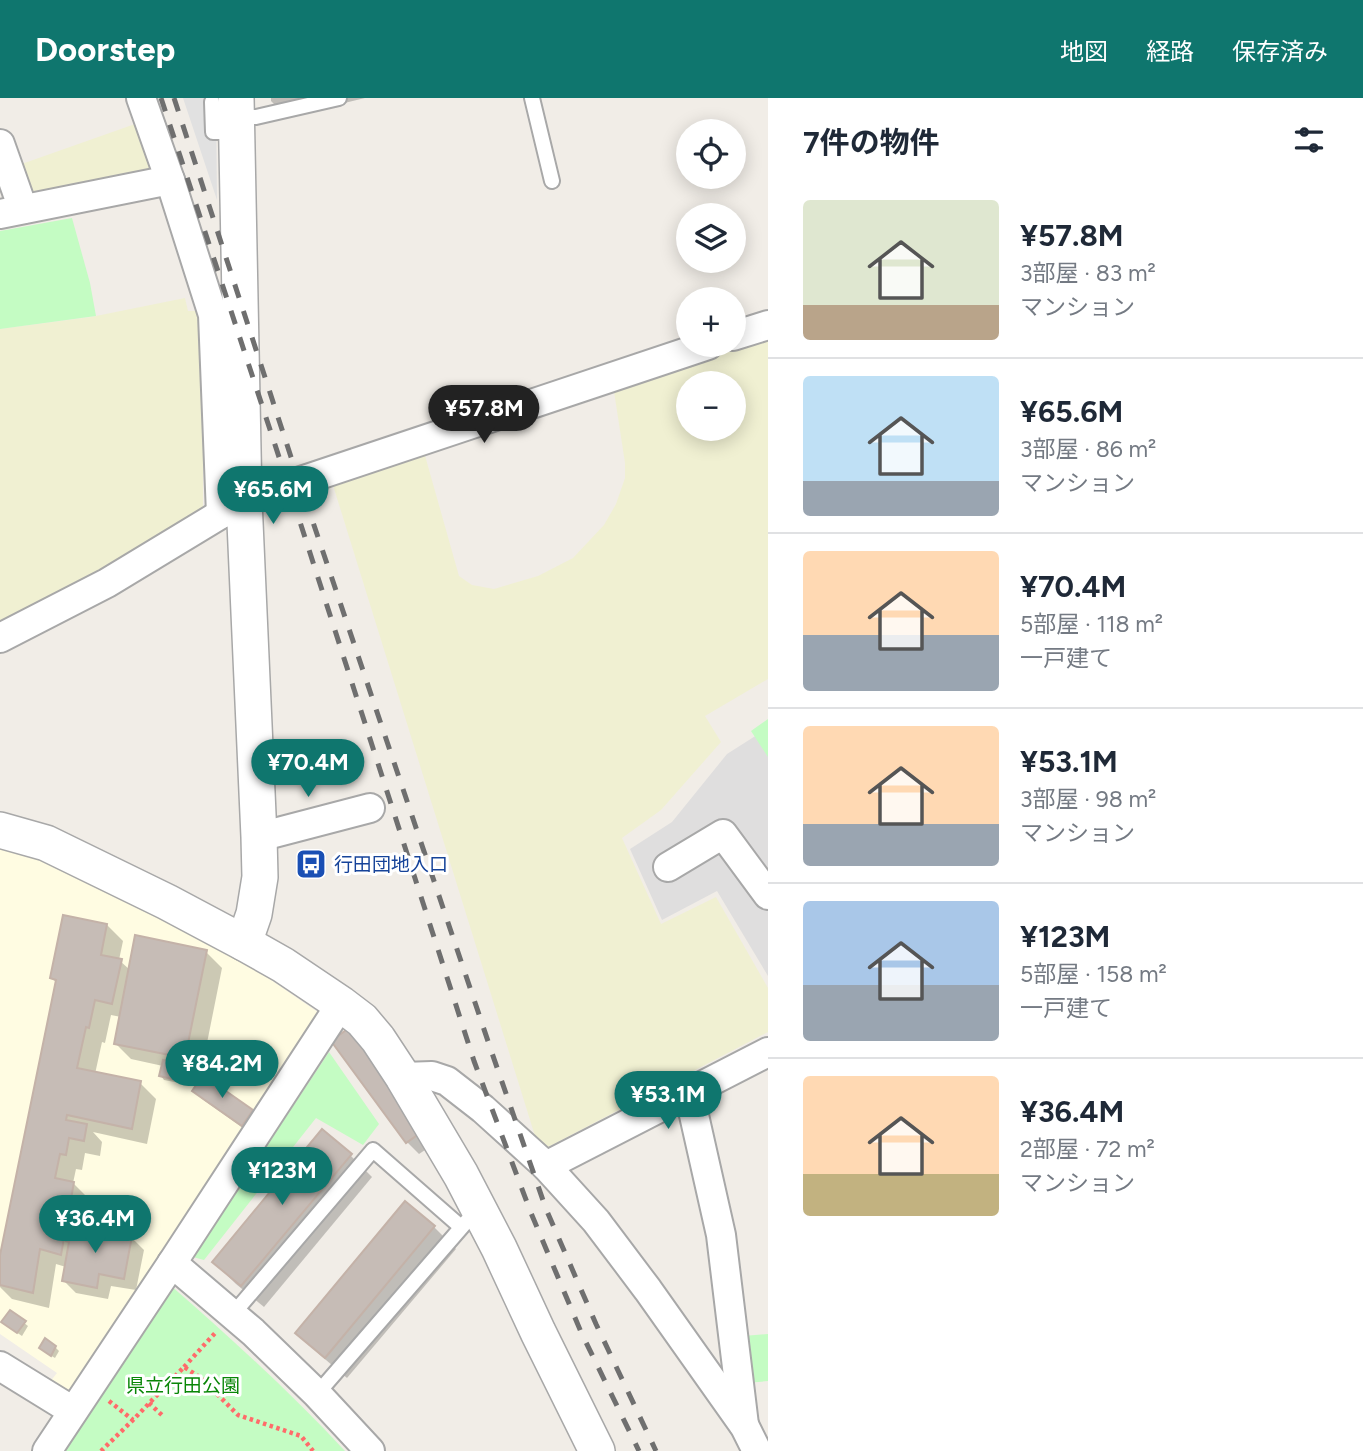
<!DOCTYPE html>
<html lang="ja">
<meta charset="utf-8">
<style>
body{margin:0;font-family:Figtree,"Noto Sans JP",sans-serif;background:#f2f2f3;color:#1f2937;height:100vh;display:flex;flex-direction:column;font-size:26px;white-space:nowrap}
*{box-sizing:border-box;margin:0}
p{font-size:23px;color:#747a83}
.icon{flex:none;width:38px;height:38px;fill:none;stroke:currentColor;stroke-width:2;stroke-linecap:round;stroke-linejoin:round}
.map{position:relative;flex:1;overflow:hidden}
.panel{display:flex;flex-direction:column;background:#fff;width:595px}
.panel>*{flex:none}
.buttons{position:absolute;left:676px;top:21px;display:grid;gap:14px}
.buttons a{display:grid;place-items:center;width:70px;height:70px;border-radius:50%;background:#fff;box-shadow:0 4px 18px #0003;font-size:35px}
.price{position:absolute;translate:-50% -60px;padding:0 16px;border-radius:24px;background:#0f766e;color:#fff;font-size:23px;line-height:46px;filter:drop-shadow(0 2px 4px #0008)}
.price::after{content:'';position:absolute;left:50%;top:42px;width:21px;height:16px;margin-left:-10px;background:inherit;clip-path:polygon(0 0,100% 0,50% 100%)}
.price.selected{background:#222;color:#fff}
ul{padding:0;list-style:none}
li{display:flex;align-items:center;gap:21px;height:175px;padding:0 35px}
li+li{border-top:2px solid #e0e1e3}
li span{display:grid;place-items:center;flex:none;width:196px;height:140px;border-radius:7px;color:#555}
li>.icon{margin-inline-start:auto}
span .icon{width:84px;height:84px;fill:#fffc;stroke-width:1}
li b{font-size:30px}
h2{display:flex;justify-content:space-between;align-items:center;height:84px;padding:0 35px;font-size:30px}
header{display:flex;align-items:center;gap:42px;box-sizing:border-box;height:98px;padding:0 35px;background:#0f766e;color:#fff}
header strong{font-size:33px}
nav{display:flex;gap:38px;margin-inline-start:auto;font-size:24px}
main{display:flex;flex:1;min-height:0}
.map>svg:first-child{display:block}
.residential{fill:#dfdede}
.education{fill:#fffce2}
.farmland{fill:#f0f0d2;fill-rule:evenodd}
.park{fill:#c4fcc3}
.parking{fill:#e1e1e1}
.shadow{fill:#0003}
.building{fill:#c6bcb6;stroke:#c4b2a8;stroke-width:2}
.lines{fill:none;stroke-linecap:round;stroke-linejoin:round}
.service-casing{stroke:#a8a8a8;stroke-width:18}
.minor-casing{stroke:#a8a8a8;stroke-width:32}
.tertiary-casing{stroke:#a8a8a8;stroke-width:38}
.path{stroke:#ff6b6a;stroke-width:4.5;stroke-dasharray:3.5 3.5;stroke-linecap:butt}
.service{stroke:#fff;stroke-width:14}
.minor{stroke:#fff;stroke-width:28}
.tertiary{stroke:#fff;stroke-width:35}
.rail{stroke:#6f6f6f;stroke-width:5;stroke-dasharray:14 14;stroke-linecap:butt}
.labels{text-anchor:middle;stroke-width:6;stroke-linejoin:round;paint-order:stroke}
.transit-label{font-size:19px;fill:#164399;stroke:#fff;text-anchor:start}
.park-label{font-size:19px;fill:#098607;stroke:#fff}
</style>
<header>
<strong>Doorstep</strong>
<nav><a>地図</a><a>経路</a><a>保存済み</a></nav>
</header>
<main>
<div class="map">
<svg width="768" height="1353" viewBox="0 0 768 1353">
<rect width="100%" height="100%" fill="#f1ede7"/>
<polygon class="residential" points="768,630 768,878 717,793 662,822 630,751 672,724 727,656"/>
<polygon class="education" points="0,750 31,758 205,843 255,871 319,915 75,1288 60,1296 45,1290 57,1275 0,1236"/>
<g class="farmland">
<polygon points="135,26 152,68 148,77 32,102 16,68"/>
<polygon points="185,200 188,213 198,213 203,242 203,416 101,476 0,527 0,231 91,219"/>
<path d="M768 237V581L705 618 721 644 661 712 622 740 661 826 716 799 768 890V934L548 1049 535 1038 332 384 424 354 459 478 472 487 494 491 538 478 573 460 604 427 616 406 625 380V365L613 287ZM688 285H733V331H688Z"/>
</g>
<g class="park">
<polygon points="72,120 90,185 96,218 0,231 0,133"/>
<polygon points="768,621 768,659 751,633"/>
<polygon points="329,954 379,1026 363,1047 316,1020 204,1162 193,1159"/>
<path d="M170 1187C231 1240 290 1294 345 1353H58Z"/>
<polygon points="768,1236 768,1283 747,1285 743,1238"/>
</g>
<polygon class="parking" points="183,0 216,0 217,102"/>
<g class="shadow">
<polygon points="271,0 365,0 287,19 271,3"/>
<polygon points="107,827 123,843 119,862 130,872 206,854 222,870 201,975 188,973 185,986 164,982 161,978 163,968 131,961 115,945 121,919 111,917 105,945 102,944 95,976 140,985 156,1001 147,1046 93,1034 102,1044 100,1058 85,1055 82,1072 76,1071 73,1085 89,1101 84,1131 131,1139 144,1152 136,1192 111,1188 108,1201 76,1195 64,1183 66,1169 56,1166 49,1210 12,1201 0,1189 0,1165 57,885 52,880"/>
<polygon points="334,943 434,1046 419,1056 407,1044"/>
<polygon points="194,993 252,1013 260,1021 250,1035 202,1001"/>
<polygon points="350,1057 372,1079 264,1209 236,1186 214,1164"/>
<polygon points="405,1106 434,1129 456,1151 347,1280 319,1256 297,1234"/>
<polygon points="10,1214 28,1228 22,1238 7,1228"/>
<polygon points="55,1249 59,1253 55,1260 45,1254"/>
</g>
<g class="building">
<polygon points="63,817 107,826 101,857 122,861 112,906 95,902 89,930 86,929 77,970 141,983 132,1031 67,1017 66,1022 87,1026 84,1043 69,1040 66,1057 60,1056 55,1080 74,1084 61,1157 40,1151 33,1195 0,1187 0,1157 56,882 50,880"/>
<polygon points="135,837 207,852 185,960 114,946"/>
<polygon points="349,930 423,1033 406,1045 331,943"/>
<polygon points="163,962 186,967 181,983 159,978"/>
<polygon points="203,977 253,1012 242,1028 192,993"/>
<polygon points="322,1031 352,1056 241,1188 212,1164"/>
<polygon points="405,1103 435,1128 325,1260 295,1235"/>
<polygon points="69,1126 132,1138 124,1181 99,1176 97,1190 62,1183 69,1144 66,1143"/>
<polygon points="10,1212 26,1223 17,1235 1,1224"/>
<polygon points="45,1240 56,1248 51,1258 39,1250"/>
</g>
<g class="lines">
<g class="service-casing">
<g id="service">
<polyline points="532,0 552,83"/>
<polyline points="212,4 213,34 236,34"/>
<polyline points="237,19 256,19 339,0"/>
<polyline points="233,1216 373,1052 461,1129"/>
<polyline points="317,1296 467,1123"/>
</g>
</g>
<g class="minor-casing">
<g id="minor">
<polyline points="141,0 170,82 213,217 221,416"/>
<polyline points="0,46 23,111"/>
<polyline points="0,116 170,82"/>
<polyline points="733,238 768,227"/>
<polyline points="0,540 107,485 244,402 708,247"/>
<polyline points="259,739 370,710"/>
<polyline points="668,769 723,736 768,797"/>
<polyline points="403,979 432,978 447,983 483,1011 546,1068 596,1123 648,1192 745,1329 757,1353"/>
<polyline points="689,995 721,1137 744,1327"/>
<polyline points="546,1068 768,954"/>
<polyline points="172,1165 253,1234 317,1296 370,1353"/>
<polyline points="0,1268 73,1313"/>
<polyline points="47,1353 172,1165 341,906"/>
</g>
</g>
<g class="tertiary-casing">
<g id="tertiary">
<polyline points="236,0 244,402 259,739 260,779 254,816 244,845"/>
<polyline points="0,732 46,745 167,804 244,845 283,867 341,906 362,922 378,941 403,979 461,1077 499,1150 538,1234 597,1353"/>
</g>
</g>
<g class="path">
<polyline points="184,1269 216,1234"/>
<polyline points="109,1303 133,1322"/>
<polyline points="149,1305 164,1319"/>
<polyline points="101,1353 133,1322 184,1269 201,1280 238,1317 301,1338 313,1353"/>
</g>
<use href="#service" class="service"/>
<use href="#minor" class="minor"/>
<use href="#tertiary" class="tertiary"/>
<g class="rail">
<polyline points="161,0 280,362 474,963 531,1115 581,1234 639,1353"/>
<polyline points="174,0 291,359 492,955 546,1111 596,1226 656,1353"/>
</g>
</g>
<defs>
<g id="bus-square" transform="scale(1.575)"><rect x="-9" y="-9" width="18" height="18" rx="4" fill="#1a4fb4" stroke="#fff"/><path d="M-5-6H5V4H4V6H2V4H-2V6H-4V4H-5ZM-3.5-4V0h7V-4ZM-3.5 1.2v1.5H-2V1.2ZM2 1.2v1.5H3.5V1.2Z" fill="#fff"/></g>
</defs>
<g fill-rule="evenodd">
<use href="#bus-square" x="311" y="766"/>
</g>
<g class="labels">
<g class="transit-label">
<text x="334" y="773">行田団地入口</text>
</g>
<g class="park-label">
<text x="183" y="1294">県立行田公園</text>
</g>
</g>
</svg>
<div class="buttons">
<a><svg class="icon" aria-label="locate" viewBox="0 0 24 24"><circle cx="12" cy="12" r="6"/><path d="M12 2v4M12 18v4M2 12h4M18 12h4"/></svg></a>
<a><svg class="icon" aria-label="layers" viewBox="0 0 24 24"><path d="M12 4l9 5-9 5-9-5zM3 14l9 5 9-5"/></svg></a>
<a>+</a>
<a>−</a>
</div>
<b class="price selected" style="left:484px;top:347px">¥57.8M</b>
<b class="price" style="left:273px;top:428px">¥65.6M</b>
<b class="price" style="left:308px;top:701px">¥70.4M</b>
<b class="price" style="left:222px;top:1002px">¥84.2M</b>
<b class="price" style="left:668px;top:1033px">¥53.1M</b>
<b class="price" style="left:282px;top:1109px">¥123M</b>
<b class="price" style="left:95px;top:1157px">¥36.4M</b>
</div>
<section class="panel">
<h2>7件の物件<svg class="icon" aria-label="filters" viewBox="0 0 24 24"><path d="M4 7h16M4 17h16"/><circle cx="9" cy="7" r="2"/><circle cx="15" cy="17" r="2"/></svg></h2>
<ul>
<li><span style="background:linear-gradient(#dfe7d0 75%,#b9a48a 0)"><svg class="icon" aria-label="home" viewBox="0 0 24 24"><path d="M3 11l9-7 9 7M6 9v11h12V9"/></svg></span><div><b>¥57.8M</b><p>3部屋 · 83 m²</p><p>マンション</p></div></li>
<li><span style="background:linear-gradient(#bfe0f5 75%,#9aa5b1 0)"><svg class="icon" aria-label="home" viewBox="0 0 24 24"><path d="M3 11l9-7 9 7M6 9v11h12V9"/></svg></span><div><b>¥65.6M</b><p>3部屋 · 86 m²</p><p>マンション</p></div></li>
<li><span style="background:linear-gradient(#ffd9b3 60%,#9aa5b1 0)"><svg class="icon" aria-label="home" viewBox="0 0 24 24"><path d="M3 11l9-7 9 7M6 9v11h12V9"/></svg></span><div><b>¥70.4M</b><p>5部屋 · 118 m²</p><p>一戸建て</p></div></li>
<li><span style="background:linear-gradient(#ffd9b3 70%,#9aa5b1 0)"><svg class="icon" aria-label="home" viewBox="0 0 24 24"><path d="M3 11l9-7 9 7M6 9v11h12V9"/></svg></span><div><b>¥53.1M</b><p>3部屋 · 98 m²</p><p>マンション</p></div></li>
<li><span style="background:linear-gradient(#a9c7e8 60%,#9aa5b1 0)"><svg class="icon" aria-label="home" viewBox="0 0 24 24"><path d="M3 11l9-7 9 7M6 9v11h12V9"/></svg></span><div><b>¥123M</b><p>5部屋 · 158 m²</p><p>一戸建て</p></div></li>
<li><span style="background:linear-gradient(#ffd9b3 70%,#c2b280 0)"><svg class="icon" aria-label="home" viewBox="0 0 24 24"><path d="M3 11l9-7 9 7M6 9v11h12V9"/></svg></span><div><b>¥36.4M</b><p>2部屋 · 72 m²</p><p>マンション</p></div></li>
</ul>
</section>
</main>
